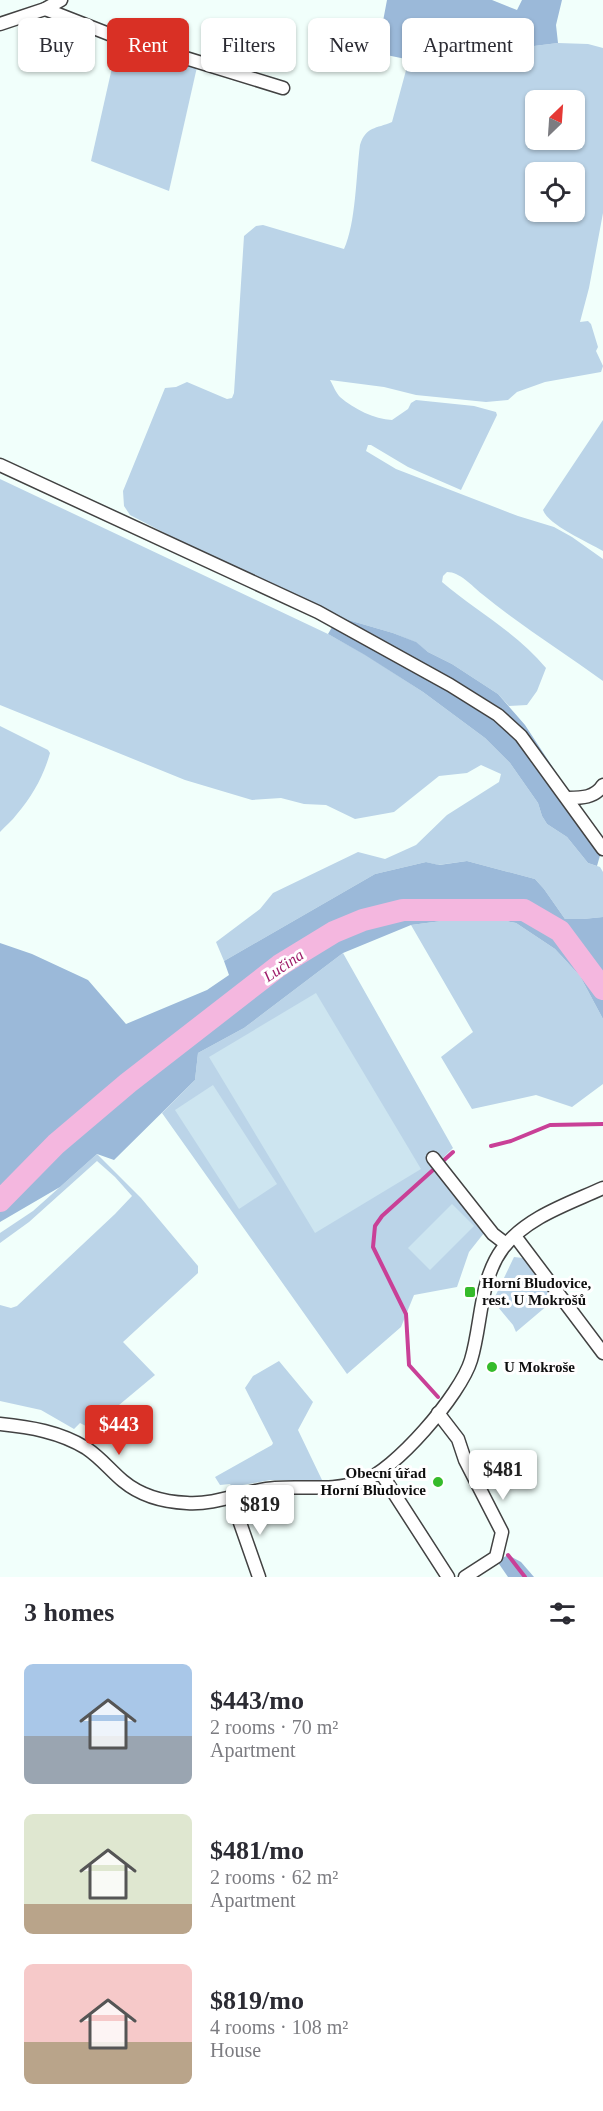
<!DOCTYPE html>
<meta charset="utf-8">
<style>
body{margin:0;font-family:Georgia,serif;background:#f7f7f7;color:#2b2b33;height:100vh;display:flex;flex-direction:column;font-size:22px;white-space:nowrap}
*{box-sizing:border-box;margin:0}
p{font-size:20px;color:#7c7c81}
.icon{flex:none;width:33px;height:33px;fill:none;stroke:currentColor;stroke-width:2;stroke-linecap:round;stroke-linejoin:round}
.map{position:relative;height:1577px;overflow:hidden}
.drawer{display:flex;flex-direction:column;background:#fff;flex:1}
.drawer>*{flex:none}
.banner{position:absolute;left:18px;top:18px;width:567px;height:54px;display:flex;gap:12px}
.needle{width:39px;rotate:25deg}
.controls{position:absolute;left:525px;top:90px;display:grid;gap:12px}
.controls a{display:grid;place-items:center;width:60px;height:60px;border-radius:9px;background:#fff;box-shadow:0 2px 4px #0004;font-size:30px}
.price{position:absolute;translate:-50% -51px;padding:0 14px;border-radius:6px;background:#fff;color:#222;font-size:20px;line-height:39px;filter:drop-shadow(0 2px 3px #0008)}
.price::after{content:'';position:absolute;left:50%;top:36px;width:18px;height:14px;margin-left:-9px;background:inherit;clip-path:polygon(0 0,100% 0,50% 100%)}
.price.on{background:#d93025;color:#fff}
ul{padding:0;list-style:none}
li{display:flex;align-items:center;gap:18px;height:150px;padding:0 24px}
li span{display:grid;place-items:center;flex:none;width:168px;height:120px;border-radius:9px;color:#555}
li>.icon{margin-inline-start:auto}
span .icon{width:72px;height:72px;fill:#fffc;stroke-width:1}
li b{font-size:26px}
h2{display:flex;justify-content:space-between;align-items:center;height:72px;padding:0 24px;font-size:26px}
.tag{padding:0 21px;border-radius:9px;background:#fff;box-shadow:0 2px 4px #0004;font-size:21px;line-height:54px}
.tag.on{background:#d93025;color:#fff}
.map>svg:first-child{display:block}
.green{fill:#bbd4e8;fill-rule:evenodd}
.forest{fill:#9bb9d9}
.pitch{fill:#cde5f0}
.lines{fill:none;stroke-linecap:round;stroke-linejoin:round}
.stream{stroke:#c94097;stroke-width:4}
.river{stroke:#f4b7df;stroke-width:22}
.minor-casing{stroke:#424242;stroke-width:15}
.minor{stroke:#fff;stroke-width:12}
.poi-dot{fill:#36bb2b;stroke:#fff;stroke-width:2}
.labels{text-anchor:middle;stroke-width:6;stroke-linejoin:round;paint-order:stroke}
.poi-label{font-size:15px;font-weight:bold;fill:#0f0f0f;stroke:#fff;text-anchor:start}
.water-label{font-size:16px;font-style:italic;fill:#9e1b69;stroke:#fff}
</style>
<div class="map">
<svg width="603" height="1577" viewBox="0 0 603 1577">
<rect width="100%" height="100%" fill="#f1fffb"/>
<g class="green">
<polygon points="118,41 197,67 169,191 91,161"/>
<path d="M558 43 588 44 603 48V213L589 288 580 322 588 321 591 324 598 347 596 351 603 366 601 372 545 382 517 392 508 400 486 402 416 395 384 387 330 380C333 385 336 393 340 397 354 409 374 419 392 420L408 409 411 403 416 400 474 406 496 412 497 415 461 490 408 467 371 445H368L366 451 396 469 518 516 554 527 572 537 603 559V681C563 652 520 625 482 594 472 586 460 572 447 572L443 576 442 582C476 611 517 633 546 668L537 691 527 705 509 706 498 694 452 664 428 652 415 642 393 633 338 617 213 558 130 515 124 506 123 491 165 388 176 387 187 382 227 399 232 398 234 393 244 236 256 226 263 225 344 249C356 223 356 175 360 145 366 126 376 129 392 122L408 63 414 60C433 65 439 69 455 56ZM536 100H574V140H536ZM536 172H574V212H536Z"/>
<path d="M603 420V551C588 542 548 525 543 510Z"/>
<polygon points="0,479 328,634 366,655 423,692 485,738 510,763 538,803 542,816 547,824 567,837 588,863 600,867 603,872 603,917 583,919 565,919 544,889 535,879 467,861 438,865 426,862 375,874 224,961 216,942 260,909 273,893 358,852 385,859 416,845 447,815 499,782 501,774 481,765 467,773 439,776 394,812 355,819 326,805 304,804 281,798 252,800 185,780 0,705"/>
<path d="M0 726 48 750 50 753C44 775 32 797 17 814 12 821 5 826 0 832Z"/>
<polygon points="480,916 516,923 555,949 580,976 603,1019 603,1084 572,1107 536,1095 472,1109 441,1057 473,1032 411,925"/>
<polygon points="343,953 453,1148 435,1166 484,1233 469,1252 457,1287 414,1295 401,1327 347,1374 162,1113 195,1080 198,1053 244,1028"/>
<polygon points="97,1154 141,1198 198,1266 198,1273 123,1342 155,1375 119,1405 88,1427 80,1423 74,1429 41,1410 0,1401 0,1305 11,1308 17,1306 115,1214 132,1196 115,1177 97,1161 29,1222 0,1243 0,1233 33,1211"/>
<polygon points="514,1257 523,1258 555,1299 516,1332 513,1325 493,1301"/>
<polygon points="279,1361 313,1402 298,1430 322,1480 270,1480 232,1487 230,1484 220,1485 215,1477 272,1445 273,1443 245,1388 253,1376"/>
</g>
<g class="forest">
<polygon points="387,0 492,0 517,10 522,0 562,0 556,25 558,43 455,56 445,64 439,66 377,53"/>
<polygon points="338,617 393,633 416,642 428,652 452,664 498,694 525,725 569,792 578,820 601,852 597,866 588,863 567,837 547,824 542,816 538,803 510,763 485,738 423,692 365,655 328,634"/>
<polygon points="467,861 535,879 544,889 565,919 583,919 603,917 603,1019 580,976 555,949 516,923 480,916 411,925 343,953 244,1028 198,1053 195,1080 114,1160 97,1154 60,1187 0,1222 0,943 32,954 88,980 126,1024 207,990 229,975 224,961 375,874 426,862 439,865"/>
<polygon points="508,1555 521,1562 534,1577 508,1577 497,1561"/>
</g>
<g class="pitch">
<polygon points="316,993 421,1169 315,1233 209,1057"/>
<polygon points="213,1085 277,1184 239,1209 175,1110"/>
<polygon points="452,1204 474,1226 430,1270 408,1248"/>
</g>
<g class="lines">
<g class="stream">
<polyline points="491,1146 511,1141 550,1125 603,1124"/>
<polyline points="438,1397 409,1365 406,1314 373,1247 375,1226 382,1216 453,1152"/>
<polyline points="508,1555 525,1577"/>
</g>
<polyline class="river" points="0,1201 56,1144 128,1083 280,965 334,932 363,920 403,910 524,910 560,931 603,989"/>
<g class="minor-casing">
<g id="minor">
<polyline points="45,9 114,36 283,88"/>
<polyline points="0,24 45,9 61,0"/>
<polyline points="0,465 318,612 450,685 498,715 521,736 603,849"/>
<path d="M568 798C581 798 595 798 603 785"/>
<polyline points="433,1158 493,1234 506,1244"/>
<polyline points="515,1236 603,1353"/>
<polyline points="438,1413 458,1439 465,1460 502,1532 496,1557 465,1577"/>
<path d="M0 1424C30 1427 60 1432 86 1448 101 1458 111 1471 123 1481 141 1496 164 1502 187 1503 218 1505 245 1490 275 1488 304 1486 333 1491 361 1482 394 1472 461 1394 471 1360 482 1324 479 1280 503 1248 527 1217 568 1204 603 1188"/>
<polyline points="381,1473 448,1577"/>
<polyline points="242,1496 238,1517 259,1577"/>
</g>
</g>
<use href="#minor" class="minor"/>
</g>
<g class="poi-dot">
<rect x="464" y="1286" width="12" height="12" rx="3"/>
<circle cx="492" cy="1367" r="6"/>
<circle cx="438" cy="1482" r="6"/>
</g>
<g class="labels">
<g class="poi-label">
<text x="482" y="1288">Horní Bludovice,<tspan x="482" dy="17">rest. U Mokrošů</tspan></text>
<text x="504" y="1372">U Mokroše</text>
<text x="426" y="1478" text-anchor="end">Obecní úřad<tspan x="426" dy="17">Horní Bludovice</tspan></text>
</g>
<g class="water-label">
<text transform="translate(283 965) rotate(-34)" y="6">Lučina</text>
</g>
</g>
</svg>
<div class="controls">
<a><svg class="needle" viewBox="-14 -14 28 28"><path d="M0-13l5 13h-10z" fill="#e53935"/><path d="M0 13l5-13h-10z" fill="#7c7c81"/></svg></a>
<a><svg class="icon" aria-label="locate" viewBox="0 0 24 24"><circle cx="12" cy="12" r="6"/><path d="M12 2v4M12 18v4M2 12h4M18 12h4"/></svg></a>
</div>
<b class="price on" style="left:119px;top:1456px">$443</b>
<b class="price" style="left:503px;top:1501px">$481</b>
<b class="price" style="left:260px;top:1536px">$819</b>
<div class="banner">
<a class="tag">Buy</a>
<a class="tag on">Rent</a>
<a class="tag">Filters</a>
<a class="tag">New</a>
<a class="tag">Apartment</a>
</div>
</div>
<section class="drawer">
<h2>3 homes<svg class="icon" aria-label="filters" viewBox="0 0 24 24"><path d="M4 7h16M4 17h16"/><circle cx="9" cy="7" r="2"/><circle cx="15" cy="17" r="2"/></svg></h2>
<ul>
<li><span style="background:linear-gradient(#a9c7e8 60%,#9aa5b1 0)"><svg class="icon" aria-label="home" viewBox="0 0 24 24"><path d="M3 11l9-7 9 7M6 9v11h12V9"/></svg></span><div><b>$443/mo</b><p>2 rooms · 70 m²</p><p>Apartment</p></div></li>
<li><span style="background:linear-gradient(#dfe7d0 75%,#b9a48a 0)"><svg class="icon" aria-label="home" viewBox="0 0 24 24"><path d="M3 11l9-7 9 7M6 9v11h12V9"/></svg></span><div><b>$481/mo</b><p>2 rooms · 62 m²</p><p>Apartment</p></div></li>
<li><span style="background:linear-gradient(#f6c9c9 65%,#b9a48a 0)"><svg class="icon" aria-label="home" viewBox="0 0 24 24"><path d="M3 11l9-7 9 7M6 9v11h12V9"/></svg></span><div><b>$819/mo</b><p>4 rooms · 108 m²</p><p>House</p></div></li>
</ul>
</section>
